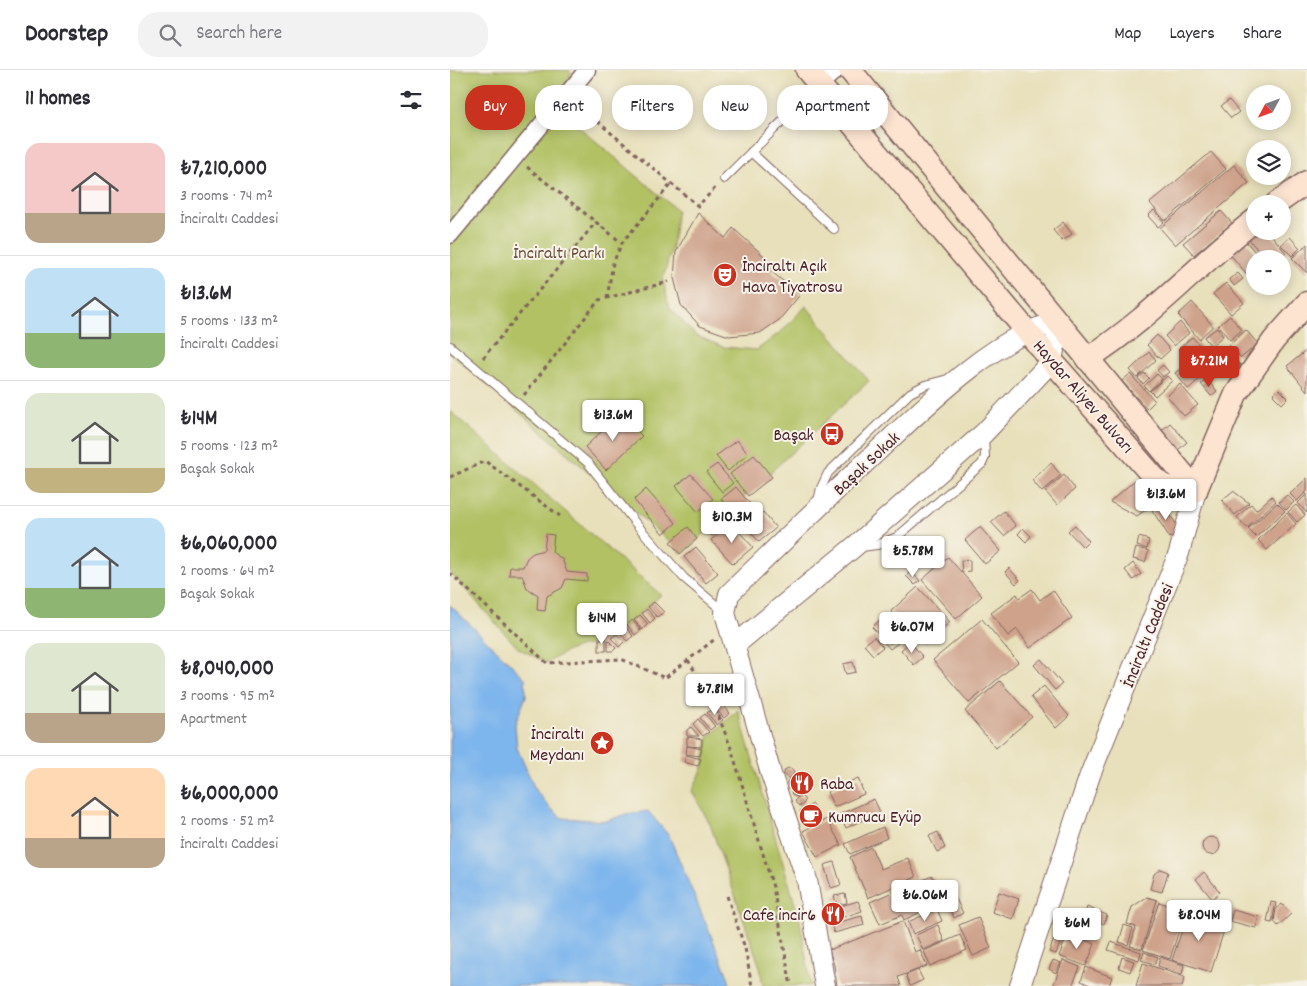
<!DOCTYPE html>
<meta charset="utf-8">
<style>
body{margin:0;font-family:Dekko,sans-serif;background:#f2f2f3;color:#2b2b33;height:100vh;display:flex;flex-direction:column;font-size:19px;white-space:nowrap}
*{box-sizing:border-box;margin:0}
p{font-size:16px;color:#7c7c81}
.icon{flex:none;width:28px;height:28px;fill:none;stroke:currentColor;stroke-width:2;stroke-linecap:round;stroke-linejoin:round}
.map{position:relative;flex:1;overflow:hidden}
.panel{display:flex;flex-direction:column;background:#fff;width:450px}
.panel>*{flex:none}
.banner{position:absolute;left:15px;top:15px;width:475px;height:45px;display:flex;gap:10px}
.needle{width:32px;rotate:229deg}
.fabs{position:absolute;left:796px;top:15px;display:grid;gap:10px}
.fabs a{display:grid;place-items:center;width:45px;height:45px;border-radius:50%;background:#fff;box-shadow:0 2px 12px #0003;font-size:25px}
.price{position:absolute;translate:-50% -42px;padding:0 11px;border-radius:5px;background:#fff;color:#222;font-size:16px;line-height:32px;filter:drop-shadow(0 1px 2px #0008)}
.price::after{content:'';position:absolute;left:50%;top:30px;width:15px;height:11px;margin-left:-8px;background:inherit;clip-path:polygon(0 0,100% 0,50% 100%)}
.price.selected{background:#c8321e;color:#fff}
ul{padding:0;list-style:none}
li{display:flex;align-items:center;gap:15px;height:125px;padding:0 25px}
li+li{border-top:1px solid #e1e1e2}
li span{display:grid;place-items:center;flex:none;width:140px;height:100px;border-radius:15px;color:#555}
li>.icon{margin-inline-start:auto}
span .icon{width:60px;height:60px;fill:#fffc;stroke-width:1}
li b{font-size:21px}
h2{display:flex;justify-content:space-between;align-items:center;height:60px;padding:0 25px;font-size:21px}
.chip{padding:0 18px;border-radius:20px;background:#fff;box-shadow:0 2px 12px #0003;font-size:18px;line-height:45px}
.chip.selected{background:#c8321e;color:#fff}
header{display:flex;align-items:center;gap:30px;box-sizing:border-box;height:70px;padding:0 25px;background:#fff;border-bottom:1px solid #e1e1e2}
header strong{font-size:24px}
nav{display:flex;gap:28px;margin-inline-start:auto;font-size:18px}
.search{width:350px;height:45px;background:#f2f2f3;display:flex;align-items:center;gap:12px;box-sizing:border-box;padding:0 18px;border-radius:20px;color:#7c7c81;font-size:19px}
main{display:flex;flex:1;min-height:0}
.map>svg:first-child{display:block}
.green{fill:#b1c163;stroke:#7e7047}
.water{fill:#7db5ed;stroke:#646a8c}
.building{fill:#cea28b}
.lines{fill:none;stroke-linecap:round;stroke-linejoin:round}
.service-casing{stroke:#81635d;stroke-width:10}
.minor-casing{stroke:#81635d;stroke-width:19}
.tertiary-casing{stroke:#81635d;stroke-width:22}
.secondary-casing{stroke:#81635d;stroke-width:25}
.path{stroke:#81635d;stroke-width:3;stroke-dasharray:4 4;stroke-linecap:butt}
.service{stroke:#fff;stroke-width:8}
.minor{stroke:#fff;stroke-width:16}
.tertiary{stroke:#fff;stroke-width:20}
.secondary{stroke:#fde4d1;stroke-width:22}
.labels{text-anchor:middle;stroke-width:4;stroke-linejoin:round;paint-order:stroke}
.park-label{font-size:18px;fill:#69503c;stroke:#f7f3e8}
.poi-label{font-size:18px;fill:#4a1f2b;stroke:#f7f3e8;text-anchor:start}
.street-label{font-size:18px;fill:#4a1f2b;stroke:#f7f3e8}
</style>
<header>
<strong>Doorstep</strong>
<div class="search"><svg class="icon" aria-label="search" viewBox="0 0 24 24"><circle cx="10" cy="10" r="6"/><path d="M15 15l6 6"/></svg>Search here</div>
<nav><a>Map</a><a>Layers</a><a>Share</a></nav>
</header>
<main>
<section class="panel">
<h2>11 homes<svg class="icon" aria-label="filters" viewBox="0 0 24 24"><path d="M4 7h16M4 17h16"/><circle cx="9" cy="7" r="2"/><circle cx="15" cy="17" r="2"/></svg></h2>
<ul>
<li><span style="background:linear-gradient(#f6c9c9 70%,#b9a48a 0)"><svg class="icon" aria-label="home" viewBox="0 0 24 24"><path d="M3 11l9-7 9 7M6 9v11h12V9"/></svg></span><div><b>₺7,210,000</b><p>3 rooms · 74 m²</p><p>İnciraltı Caddesi</p></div></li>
<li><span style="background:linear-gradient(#bfe0f5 65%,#8fb573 0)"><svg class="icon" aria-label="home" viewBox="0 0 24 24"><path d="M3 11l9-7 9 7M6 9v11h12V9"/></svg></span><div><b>₺13.6M</b><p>5 rooms · 133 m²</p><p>İnciraltı Caddesi</p></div></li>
<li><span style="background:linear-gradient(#dfe7d0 75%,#c2b280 0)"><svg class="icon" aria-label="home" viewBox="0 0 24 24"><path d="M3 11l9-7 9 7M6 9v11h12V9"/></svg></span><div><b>₺14M</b><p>5 rooms · 123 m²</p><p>Başak Sokak</p></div></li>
<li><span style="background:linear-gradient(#bfe0f5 70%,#8fb573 0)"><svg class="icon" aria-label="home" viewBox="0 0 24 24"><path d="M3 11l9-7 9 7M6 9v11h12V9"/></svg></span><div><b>₺6,060,000</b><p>2 rooms · 64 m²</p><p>Başak Sokak</p></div></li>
<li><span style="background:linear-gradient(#dfe7d0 70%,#b9a48a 0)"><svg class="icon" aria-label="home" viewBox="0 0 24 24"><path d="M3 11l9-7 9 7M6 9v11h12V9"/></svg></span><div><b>₺8,040,000</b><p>3 rooms · 95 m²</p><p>Apartment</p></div></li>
<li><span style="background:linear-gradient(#ffd9b3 70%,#b9a48a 0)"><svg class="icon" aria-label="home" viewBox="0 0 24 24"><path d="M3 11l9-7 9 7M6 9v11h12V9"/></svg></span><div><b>₺6,000,000</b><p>2 rooms · 52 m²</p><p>İnciraltı Caddesi</p></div></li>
</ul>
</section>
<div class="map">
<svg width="857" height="916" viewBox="0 0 857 916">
<rect width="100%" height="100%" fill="#f7f3e8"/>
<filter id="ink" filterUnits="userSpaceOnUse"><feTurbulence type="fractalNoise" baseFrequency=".02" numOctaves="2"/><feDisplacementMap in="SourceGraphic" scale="10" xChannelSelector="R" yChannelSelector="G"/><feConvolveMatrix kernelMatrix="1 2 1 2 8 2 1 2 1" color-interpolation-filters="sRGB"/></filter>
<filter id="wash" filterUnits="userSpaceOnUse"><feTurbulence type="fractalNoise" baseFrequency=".0096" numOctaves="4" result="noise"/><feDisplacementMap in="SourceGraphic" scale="20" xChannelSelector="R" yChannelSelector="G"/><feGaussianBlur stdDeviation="1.12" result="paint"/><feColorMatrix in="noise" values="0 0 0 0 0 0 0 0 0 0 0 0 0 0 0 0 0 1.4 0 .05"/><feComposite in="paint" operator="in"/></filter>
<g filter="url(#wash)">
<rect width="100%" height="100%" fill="#e8e0bb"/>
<g class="green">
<polygon points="0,0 120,0 122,51 227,140 222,176 213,209 219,237 245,265 273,277 307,280 333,260 356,236 419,311 233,483 0,283"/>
<path d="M0 341 211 525 154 575C130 573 116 581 97 593L68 578 0 502Z"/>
<polygon points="288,640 350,851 361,916 313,916 310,897 260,754 242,721 253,698 258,668"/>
</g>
<polygon class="water" points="0,535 75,608 76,626 65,654 67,678 85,719 100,738 112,748 156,751 176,744 198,741 219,766 278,906 280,916 0,916"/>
<g id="blocks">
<g class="building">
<polygon points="779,30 789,42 781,48 771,36"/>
<polygon points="761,82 776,99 715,151 700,133"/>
<polygon points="784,95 799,113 725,175 710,158"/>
<polygon points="704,140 714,152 708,157 698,146"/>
<polygon points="771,141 782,153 744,185 733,173"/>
<polygon points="248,143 275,168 283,158 325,196 322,202 350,225 329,250 310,263 279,266 250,256 231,235 224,208 226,182"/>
<polygon points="613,152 622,164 612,171 603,160"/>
<polygon points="805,161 818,161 836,183 829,189 815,189 798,168"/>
<polygon points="840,167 850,178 842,186 831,175"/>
<polygon points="794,169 811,189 805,189 805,207 802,210 778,182"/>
<polygon points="857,174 857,203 842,188"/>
<polygon points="788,203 793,209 784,216 779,209"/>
<polygon points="776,213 794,233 781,244 763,224"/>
<polygon points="742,232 763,256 749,269 728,245"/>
<polygon points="780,246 792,260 780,270 768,256"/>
<polygon points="730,252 739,263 724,276 715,266"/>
<polygon points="767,258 773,266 761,276 754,267"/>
<polygon points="796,260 808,274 791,288 779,275"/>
<polygon points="707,265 720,280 710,289 697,275"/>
<polygon points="742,267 751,277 738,290 728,279"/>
<polygon points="774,276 790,295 780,304 763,286"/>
<polygon points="857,280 857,321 837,296"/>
<polygon points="699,282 706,290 687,308 680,300"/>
<polygon points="761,289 766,296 758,303 752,297"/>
<polygon points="738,292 751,308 738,319 725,303"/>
<polygon points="713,295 719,302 713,307 707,300"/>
<polygon points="694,303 699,308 693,314 688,308"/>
<polygon points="680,304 705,331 697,339 672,311"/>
<polygon points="707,304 712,309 699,321 694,316"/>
<polygon points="717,306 722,311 705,326 700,321"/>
<polygon points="757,310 767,321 761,326 751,314"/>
<polygon points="730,314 748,335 734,346 717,326"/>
<polygon points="829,319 838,328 832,334 823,325"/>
<polygon points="170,344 192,366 156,400 135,377"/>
<polygon points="720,353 737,372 728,380 711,361"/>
<polygon points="287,370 298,384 278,401 266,386"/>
<polygon points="304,385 322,407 298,426 280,404"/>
<polygon points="601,393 611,405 592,422 582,410"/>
<polygon points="267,394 283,413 272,422 256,402"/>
<polygon points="241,404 263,429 248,442 226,416"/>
<polygon points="614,405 625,419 607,435 595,421"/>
<polygon points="857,408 857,421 847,431 840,424"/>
<polygon points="685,410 701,436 687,446 660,432"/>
<polygon points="286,417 300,434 285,446 271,429"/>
<polygon points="196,419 226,453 213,464 184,430"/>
<polygon points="783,421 799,433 785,445 772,430"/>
<polygon points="857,424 857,443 848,433"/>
<polygon points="837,425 844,432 836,440 829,432"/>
<polygon points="822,426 826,431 797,458 787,447 801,434 806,440"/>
<polygon points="712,433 731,461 720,468 702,440"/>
<polygon points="827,433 835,441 806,467 798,459"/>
<polygon points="846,435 855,445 847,452 838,442"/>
<polygon points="554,441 566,456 554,466 541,452"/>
<polygon points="313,442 326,458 309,472 296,456"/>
<polygon points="837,443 846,454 817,480 808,470"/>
<polygon points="263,446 272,458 262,466 252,455"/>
<polygon points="281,453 303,477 283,494 261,470"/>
<polygon points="625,455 639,471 633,477 618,461"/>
<polygon points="238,457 247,469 230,484 220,472"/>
<polygon points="530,457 551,481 535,494 515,470"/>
<polygon points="573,458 581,466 576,472 568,464"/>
<polygon points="96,464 104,465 102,482 112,489 117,502 137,504 137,511 116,509 112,518 97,526 95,541 87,540 88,525 77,518 72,505 59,505 60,497 73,497 77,488 83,483 94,480"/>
<polygon points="689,467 699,470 697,479 687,476"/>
<polygon points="246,477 268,503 256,513 234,487"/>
<polygon points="686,478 699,481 695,492 683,489"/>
<polygon points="498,487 532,526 506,549 472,510"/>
<polygon points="520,490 520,501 512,502 511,491"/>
<polygon points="683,493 691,504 683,510 675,500"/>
<polygon points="559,498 570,510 566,514 555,502"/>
<polygon points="461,501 470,511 465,515 456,506"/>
<polygon points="468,517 500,552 475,574 465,562 463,565 441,541"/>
<polygon points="582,519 590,530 603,520 622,548 580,578 567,559 558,566 541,543 567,524 569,528"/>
<polygon points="204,532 214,542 207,547 198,537"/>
<polygon points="197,539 205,548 200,553 192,543"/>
<polygon points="190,545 198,554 192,560 184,550"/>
<polygon points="431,549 437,556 445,549 454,559 446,566 439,558 430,566 422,557"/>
<polygon points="532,549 568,592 519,633 483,590"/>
<polygon points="182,550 191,560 185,565 177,555"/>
<polygon points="175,556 183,566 177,571 169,562"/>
<polygon points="440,563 448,573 440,579 432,570"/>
<polygon points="167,564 174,572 169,577 161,568"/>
<polygon points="424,567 433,577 423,585 414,575"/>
<rect x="149" y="569" width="7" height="12"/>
<polygon points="158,570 166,578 163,581 158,581"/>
<polygon points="460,572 473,587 464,595 451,580"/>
<polygon points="591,589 612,614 605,620 584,595"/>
<polygon points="403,592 406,602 396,604 393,594"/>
<polygon points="550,611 582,647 546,678 515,641"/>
<polygon points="594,616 619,646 606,658 581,627"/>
<polygon points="270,632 280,643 274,648 264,637"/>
<polygon points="263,638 273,650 267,655 257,643"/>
<polygon points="255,644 265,656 260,660 250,648"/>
<polygon points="248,649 259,662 253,666 243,654"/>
<polygon points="241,657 247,664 249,666 237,666 237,660"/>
<polygon points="237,667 252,669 252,677 237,676"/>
<polygon points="237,676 252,679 250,686 236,684"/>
<polygon points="236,685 251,689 248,696 234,692"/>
<circle cx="339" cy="703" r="5"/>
<polygon points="408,708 414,724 384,737 377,722"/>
<circle cx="342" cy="713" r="4.5"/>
<circle cx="346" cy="722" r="4.5"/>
<circle cx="350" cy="731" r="4.5"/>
<polygon points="424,729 430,742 396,758 390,744"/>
<polygon points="363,734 371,750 358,756 350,741"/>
<polygon points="377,749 391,775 367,787 353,761"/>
<polygon points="433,757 437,768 400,784 395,774"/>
<polygon points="488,762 495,778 487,782 479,766"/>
<circle cx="761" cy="776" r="9"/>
<polygon points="421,777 431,799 458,788 466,807 418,828 400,787"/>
<polygon points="384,792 391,815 381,818 374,795"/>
<polygon points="710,799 718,802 712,822 700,819 704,804"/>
<polygon points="754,802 770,822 762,829 746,809"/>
<polygon points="482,806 488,817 469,826 463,814"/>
<polygon points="456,816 469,843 454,850 452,845 430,854 420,832"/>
<polygon points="549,822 569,829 563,849 542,842"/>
<polygon points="395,824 397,833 387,835 384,826"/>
<polygon points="504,825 513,843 504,848 495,830"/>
<polygon points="697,827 707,830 692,879 680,876 686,857 677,854 682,837"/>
<polygon points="408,831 412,841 381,851 377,840"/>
<polygon points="709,832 735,841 720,889 693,880"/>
<polygon points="821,832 826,833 822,853 817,852"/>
<polygon points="832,834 841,844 828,856 824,851 826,839"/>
<polygon points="637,837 657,845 654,854 634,846"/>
<polygon points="487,839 492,851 463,864 458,852"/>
<polygon points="783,840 809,847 806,858 780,851"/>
<polygon points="738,842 776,854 761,902 722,890"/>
<polygon points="412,846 414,855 384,863 381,854"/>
<polygon points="528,847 541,878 523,886 509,855"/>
<polygon points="453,851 465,882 470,880 477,896 448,907 451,916 387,916 384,895 379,880"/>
<polygon points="488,855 494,871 473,880 466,865"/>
<polygon points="674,855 683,858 678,875 669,872"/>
<polygon points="608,858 615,861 606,884 599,882"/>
<polygon points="618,863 645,874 636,896 609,886"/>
<polygon points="510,865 517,880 480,896 474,881"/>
<polygon points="661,872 691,882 689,890 658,880"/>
<polygon points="694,882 708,887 705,894 691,890"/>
<polygon points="672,887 684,891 680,902 669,898"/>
<polygon points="710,887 734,895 732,904 708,896"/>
<polygon points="603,890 611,893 606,903 599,899"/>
<polygon points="613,890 630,897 622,916 603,916"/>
<polygon points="693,893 735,907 732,916 686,916"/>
<polygon points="636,897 662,907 659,916 642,916 631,911"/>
<polygon points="468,900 473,910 460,916 456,905"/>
</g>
</g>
</g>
<g filter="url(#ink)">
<use href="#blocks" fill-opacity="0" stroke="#81635d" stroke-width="1"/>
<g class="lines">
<g class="service-casing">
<g id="service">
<polyline points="301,82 384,159"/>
<polyline points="274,109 368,16"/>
<polyline points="0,276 138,393 187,455 234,508 273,541"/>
<polyline points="368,431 371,418 378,403 460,323 475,315 498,309"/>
<polyline points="411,477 427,475 447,467 532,394 535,387 534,366"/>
</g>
</g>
<g class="minor-casing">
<g id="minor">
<polyline points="369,15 386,0"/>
<polyline points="0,165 137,0"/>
</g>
</g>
<g class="tertiary-casing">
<g id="tertiary">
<path d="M285 575 404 477 534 363 602 291 609 253C551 258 461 350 418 390 371 434 325 479 279 524L275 543 321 704 357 810 375 916"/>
<polyline points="570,916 640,705 729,483 746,420"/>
</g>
</g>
<g class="secondary-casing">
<g id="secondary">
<polyline points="357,0 602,291 709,413 719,418 746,420"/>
<polyline points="400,0 746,420"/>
<polyline points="826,134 857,112"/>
<path d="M637 289C700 249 747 195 805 150"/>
<polyline points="746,420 786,324 824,270 857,233"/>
</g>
</g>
<g class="path">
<polyline points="129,36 248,136 266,117"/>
<polyline points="77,97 172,173"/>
<polyline points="157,228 163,193 172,173 221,114"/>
<polyline points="33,288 146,152"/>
<polyline points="74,325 149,230 219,212"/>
<polyline points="0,407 35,391 110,446"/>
<polyline points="0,503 97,593 171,589 215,608 265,569"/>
<polyline points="238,590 262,630 281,678 323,817 341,916"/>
<polyline points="277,826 295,878 302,916"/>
</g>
<use href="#service" class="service"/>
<use href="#minor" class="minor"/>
<use href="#tertiary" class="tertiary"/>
<use href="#secondary" class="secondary"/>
</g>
</g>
<defs>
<g id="theatre-disc" transform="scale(1.25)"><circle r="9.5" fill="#c8321e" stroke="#f7f3e8"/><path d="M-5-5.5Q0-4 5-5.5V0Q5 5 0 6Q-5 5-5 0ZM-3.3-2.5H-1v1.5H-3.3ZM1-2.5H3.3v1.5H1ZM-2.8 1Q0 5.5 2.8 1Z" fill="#fff"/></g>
<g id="bus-disc" transform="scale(1.25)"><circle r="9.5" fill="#c8321e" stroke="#f7f3e8"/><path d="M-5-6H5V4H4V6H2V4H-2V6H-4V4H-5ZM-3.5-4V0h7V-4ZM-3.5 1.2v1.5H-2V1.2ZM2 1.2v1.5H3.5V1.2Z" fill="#fff"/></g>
<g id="sight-disc" transform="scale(1.25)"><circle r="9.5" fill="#c8321e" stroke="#f7f3e8"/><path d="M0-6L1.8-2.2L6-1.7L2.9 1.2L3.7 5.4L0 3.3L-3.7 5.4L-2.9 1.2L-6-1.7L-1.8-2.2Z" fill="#fff"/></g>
<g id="restaurant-disc" transform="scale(1.25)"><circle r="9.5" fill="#c8321e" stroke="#f7f3e8"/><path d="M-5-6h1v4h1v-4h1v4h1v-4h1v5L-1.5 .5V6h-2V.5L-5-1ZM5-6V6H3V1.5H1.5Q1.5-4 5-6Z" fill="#fff"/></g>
<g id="cafe-disc" transform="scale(1.25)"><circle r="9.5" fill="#c8321e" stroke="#f7f3e8"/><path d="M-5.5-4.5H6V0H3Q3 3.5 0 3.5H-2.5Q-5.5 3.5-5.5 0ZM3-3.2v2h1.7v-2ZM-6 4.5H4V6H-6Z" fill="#fff"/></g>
</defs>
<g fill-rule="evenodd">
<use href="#theatre-disc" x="275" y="205"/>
<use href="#bus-disc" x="382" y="364"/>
<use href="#sight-disc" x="152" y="673"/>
<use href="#restaurant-disc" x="352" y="713"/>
<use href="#cafe-disc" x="361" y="746"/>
<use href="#restaurant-disc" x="383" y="844"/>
</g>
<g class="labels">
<g class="park-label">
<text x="109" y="188">İnciraltı Parkı</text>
</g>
<g class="poi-label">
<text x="292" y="201">İnciraltı Açık<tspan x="292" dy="21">Hava Tiyatrosu</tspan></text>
<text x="364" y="370" text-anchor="end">Başak</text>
<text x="134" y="669" text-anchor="end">İnciraltı<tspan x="134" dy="21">Meydanı</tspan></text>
<text x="370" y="719">Raba</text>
<text x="378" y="752">Kumrucu Eyüp</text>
<text x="366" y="850" text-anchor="end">Cafe incir6</text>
</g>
<g class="street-label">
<text transform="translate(634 326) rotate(49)" y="6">Haydar Aliyev Bulvarı</text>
<text transform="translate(416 393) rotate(-43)" y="6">Başak Sokak</text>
<text transform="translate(697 565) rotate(-68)" y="6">İnciraltı Caddesi</text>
</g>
</g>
</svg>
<div class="fabs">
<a><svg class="needle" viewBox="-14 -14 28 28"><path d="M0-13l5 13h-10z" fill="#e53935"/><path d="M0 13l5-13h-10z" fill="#7c7c81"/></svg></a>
<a><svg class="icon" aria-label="layers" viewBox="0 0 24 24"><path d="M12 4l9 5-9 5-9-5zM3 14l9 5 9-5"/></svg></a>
<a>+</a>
<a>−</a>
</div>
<b class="price selected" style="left:759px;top:318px">₺7.21M</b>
<b class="price" style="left:163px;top:372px">₺13.6M</b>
<b class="price" style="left:716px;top:451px">₺13.6M</b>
<b class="price" style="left:282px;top:474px">₺10.3M</b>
<b class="price" style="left:463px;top:508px">₺5.78M</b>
<b class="price" style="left:152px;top:575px">₺14M</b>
<b class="price" style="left:462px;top:584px">₺6.07M</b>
<b class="price" style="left:265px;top:646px">₺7.81M</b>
<b class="price" style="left:475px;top:852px">₺6.06M</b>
<b class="price" style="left:749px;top:872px">₺8.04M</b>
<b class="price" style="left:627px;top:880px">₺6M</b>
<div class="banner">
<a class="chip selected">Buy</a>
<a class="chip">Rent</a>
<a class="chip">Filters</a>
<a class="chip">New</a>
<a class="chip">Apartment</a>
</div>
</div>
</main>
